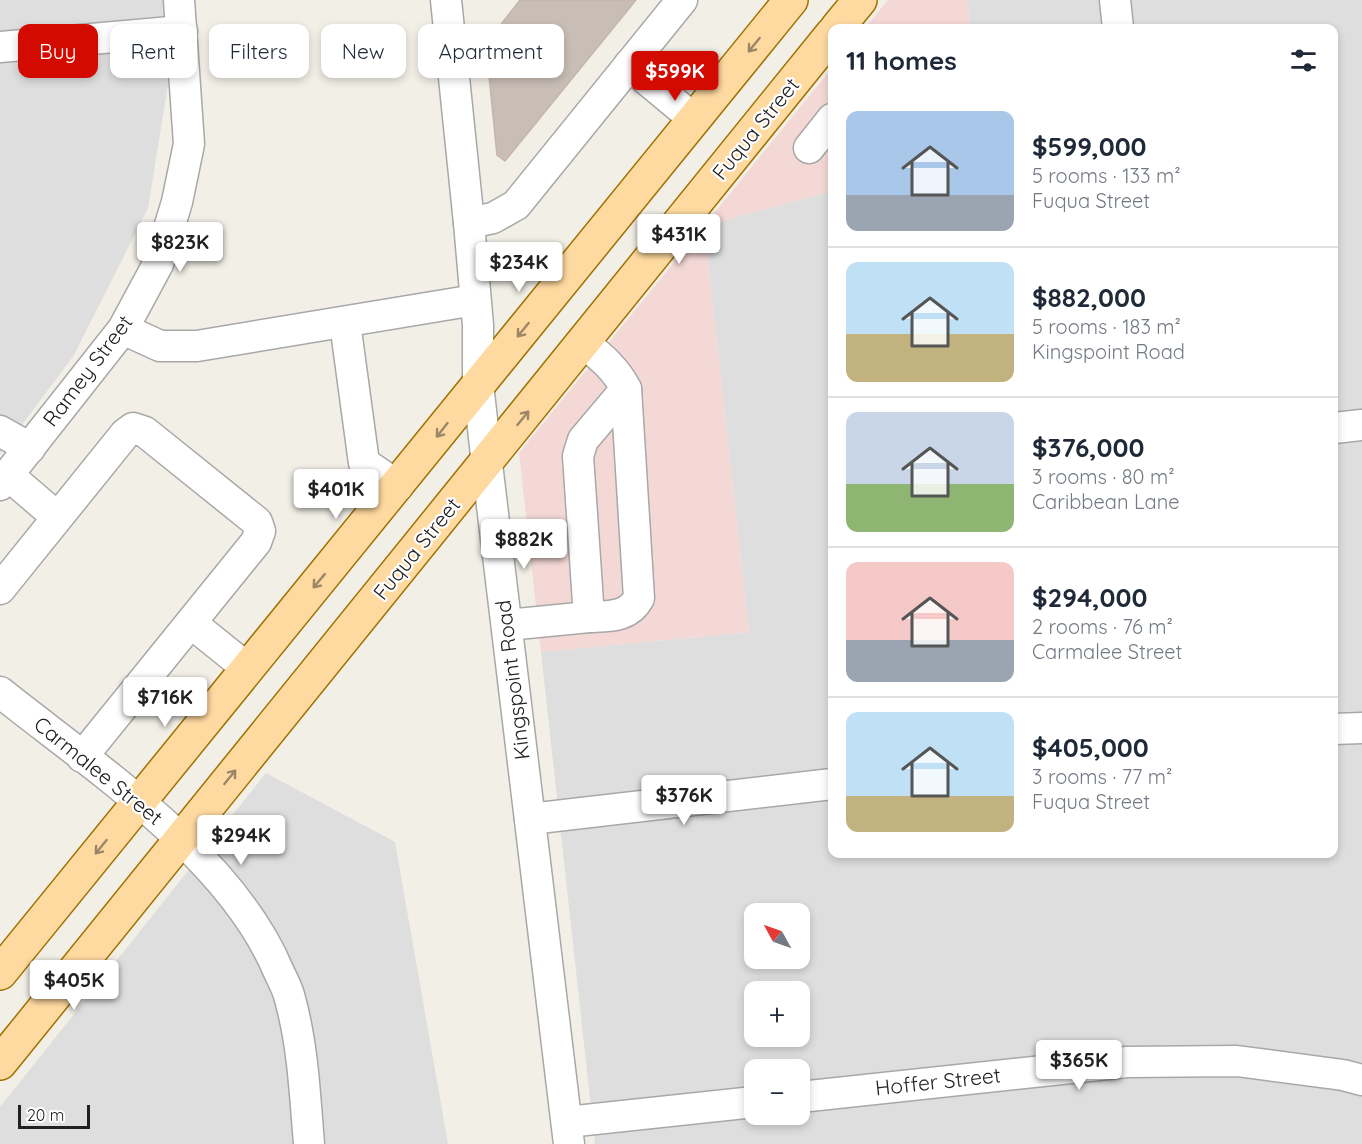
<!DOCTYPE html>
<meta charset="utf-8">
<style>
body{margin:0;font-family:Quicksand,sans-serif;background:#f2f2f3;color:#1f2937;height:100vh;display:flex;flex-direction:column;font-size:22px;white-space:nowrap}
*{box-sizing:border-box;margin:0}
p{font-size:20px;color:#747a83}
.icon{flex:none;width:33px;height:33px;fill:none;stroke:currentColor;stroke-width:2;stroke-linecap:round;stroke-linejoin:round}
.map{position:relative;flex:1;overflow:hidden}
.details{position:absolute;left:828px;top:24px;width:510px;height:834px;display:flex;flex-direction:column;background:#fff;border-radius:12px;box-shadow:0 3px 9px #0003}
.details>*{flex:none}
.banner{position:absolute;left:18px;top:24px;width:570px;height:54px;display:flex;gap:12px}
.needle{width:39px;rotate:310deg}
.tools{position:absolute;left:744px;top:903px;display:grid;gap:12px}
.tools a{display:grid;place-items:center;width:66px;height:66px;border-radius:12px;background:#fff;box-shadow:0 3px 9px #0003;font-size:30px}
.scale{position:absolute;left:18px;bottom:15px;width:72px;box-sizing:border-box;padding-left:6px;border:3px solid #212121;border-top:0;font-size:16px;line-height:21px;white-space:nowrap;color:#212121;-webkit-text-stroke:4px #fff;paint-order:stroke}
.price{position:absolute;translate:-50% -51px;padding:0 14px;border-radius:6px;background:#fff;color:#222;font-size:20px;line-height:39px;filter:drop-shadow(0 2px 3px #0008)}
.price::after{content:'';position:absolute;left:50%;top:36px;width:18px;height:14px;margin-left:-9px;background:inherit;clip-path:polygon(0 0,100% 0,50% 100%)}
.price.selected{background:#d30a00;color:#fff}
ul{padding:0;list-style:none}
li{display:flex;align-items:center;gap:18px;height:150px;padding:0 18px}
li+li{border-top:2px solid #e0e1e3}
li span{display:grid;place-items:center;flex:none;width:168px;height:120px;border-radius:12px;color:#555}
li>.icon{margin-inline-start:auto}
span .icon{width:72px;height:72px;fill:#fffc;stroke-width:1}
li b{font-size:26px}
h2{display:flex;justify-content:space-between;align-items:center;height:72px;padding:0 18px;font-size:26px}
.tag{padding:0 21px;border-radius:12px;background:#fff;box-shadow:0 3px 9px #0003;font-size:21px;line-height:54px}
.tag.selected{background:#d30a00;color:#fff}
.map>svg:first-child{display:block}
.residential{fill:#dfdede;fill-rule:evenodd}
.commercial{fill:#f4d8d6}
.building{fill:#c8beb6;stroke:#c6b6a8;stroke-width:1.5}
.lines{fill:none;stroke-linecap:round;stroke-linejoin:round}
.minor-casing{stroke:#a8a8a8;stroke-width:33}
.major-casing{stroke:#9f7100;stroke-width:36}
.minor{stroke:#fff;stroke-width:30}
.major{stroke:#ffdaa0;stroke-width:33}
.oneway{stroke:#9b8767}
.labels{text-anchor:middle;stroke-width:4.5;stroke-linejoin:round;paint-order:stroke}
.street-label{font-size:21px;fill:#212121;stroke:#fff}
</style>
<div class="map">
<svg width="1362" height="1144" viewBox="0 0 1362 1144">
<rect width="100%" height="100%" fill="#f2efe7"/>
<g class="residential">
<polygon points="0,0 164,0 169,78 148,208 74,355 0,454"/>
<path d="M967 0H1362V1144H595L541 652 749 632 704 226 832 191V854H1334V28H971ZM754 914H800V958H754ZM754 992H800V1036H754ZM754 1070H800V1114H754Z"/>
<polygon points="266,773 395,842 448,1144 0,1144 0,1107"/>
</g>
<g class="commercial">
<polygon points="888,0 967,0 971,28 865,28"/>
<polygon points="832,68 832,191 704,226 749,632 541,652 519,453"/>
</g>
<polygon class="building" points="520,0 636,0 505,161 497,155 488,66 508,42 495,32"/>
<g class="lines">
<g class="minor-casing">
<g id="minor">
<polyline points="446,0 469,223 478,325 478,384 487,464 569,1144"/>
<polyline points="1115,0 1118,28"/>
<polyline points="0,47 182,31"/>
<polyline points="629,65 694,119"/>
<polyline points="809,148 832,119"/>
<polyline points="469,223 493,218 516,205 682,0"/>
<polyline points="345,323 364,463 398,486"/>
<polyline points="123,329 160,346 197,346 475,300"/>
<polyline points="1334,428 1362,425"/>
<polyline points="0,431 30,448"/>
<polyline points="8,475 57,517"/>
<polyline points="0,485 123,329 158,264 177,202 189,144 179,0"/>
<polyline points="0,589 125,434 133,428 145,432 257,522 260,531 256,542 82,757"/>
<path d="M589 617C609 616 628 618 639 598L626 389"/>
<polyline points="191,623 247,668"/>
<path d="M507 625 589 617 578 456 583 440 626 389C616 369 601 357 584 343"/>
<path d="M0 692C95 768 230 856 278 970 282 979 288 989 290 999 303 1046 305 1096 309 1144"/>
<polyline points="1334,729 1362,728"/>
<polyline points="530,819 832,784"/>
<polyline points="800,1097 1127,1062 1237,1061 1343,1075 1362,1080"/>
<polyline points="567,1122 754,1102"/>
</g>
</g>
<g class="major-casing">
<g id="major">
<polyline points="837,28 860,0"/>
<polyline points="0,973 791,0"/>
<polyline points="0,1063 832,34"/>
</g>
</g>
<use href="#minor" class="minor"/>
<use href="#major" class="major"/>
</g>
<defs><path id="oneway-shaft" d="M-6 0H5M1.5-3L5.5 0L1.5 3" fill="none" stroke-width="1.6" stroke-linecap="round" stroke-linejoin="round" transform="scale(1.5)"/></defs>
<g class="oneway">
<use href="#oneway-shaft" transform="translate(754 45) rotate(129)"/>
<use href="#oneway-shaft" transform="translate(523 330) rotate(129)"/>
<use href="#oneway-shaft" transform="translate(523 418) rotate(-51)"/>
<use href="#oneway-shaft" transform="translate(442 430) rotate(128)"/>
<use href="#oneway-shaft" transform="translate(319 581) rotate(130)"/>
<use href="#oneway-shaft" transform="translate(230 777) rotate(-51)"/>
<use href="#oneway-shaft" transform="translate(101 847) rotate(129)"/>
</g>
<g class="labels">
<g class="street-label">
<text transform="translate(756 129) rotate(-51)" y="7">Fuqua Street</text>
<text transform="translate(88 371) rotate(-53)" y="7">Ramey Street</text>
<text transform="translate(417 549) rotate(-51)" y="7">Fuqua Street</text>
<text transform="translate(513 680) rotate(-97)" y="7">Kingspoint Road</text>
<text transform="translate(98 771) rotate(39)" y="7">Carmalee Street</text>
<text transform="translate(938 1082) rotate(-6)" y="7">Hoffer Street</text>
</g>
</g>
</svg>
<div class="tools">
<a><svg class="needle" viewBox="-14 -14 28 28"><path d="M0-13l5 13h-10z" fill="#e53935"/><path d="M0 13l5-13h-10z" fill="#747a83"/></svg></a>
<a>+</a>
<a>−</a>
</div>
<div class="scale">20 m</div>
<b class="price selected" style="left:675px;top:102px">$599K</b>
<b class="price" style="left:679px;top:265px">$431K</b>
<b class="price" style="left:180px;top:273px">$823K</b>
<b class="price" style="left:519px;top:293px">$234K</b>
<b class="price" style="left:336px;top:520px">$401K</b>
<b class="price" style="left:524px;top:570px">$882K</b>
<b class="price" style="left:165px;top:728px">$716K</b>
<b class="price" style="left:684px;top:826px">$376K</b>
<b class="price" style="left:241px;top:866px">$294K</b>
<b class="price" style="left:74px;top:1011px">$405K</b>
<b class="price" style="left:1079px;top:1091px">$365K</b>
<div class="banner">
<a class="tag selected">Buy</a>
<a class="tag">Rent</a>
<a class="tag">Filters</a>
<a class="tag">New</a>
<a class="tag">Apartment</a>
</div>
<section class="details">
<h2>11 homes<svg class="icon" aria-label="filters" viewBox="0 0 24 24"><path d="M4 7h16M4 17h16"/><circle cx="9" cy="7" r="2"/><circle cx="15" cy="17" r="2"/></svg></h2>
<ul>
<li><span style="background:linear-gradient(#a9c7e8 70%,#9aa5b1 0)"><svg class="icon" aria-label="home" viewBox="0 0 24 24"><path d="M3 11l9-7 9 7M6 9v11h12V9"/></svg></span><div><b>$599,000</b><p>5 rooms · 133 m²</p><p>Fuqua Street</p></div></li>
<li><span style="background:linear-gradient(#bfe0f5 60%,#c2b280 0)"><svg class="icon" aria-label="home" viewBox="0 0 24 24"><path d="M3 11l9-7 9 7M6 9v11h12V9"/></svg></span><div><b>$882,000</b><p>5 rooms · 183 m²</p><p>Kingspoint Road</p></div></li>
<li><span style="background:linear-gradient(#c9d6e8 60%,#8fb573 0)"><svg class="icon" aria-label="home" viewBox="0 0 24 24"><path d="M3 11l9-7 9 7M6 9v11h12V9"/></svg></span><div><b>$376,000</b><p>3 rooms · 80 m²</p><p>Caribbean Lane</p></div></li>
<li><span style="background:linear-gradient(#f6c9c9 65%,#9aa5b1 0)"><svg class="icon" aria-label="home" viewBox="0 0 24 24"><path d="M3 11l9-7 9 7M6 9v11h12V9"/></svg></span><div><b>$294,000</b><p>2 rooms · 76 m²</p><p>Carmalee Street</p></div></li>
<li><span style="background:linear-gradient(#bfe0f5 70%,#c2b280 0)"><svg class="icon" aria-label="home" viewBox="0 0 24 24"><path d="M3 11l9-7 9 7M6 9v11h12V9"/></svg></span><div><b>$405,000</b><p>3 rooms · 77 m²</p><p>Fuqua Street</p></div></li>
</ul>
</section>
</div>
